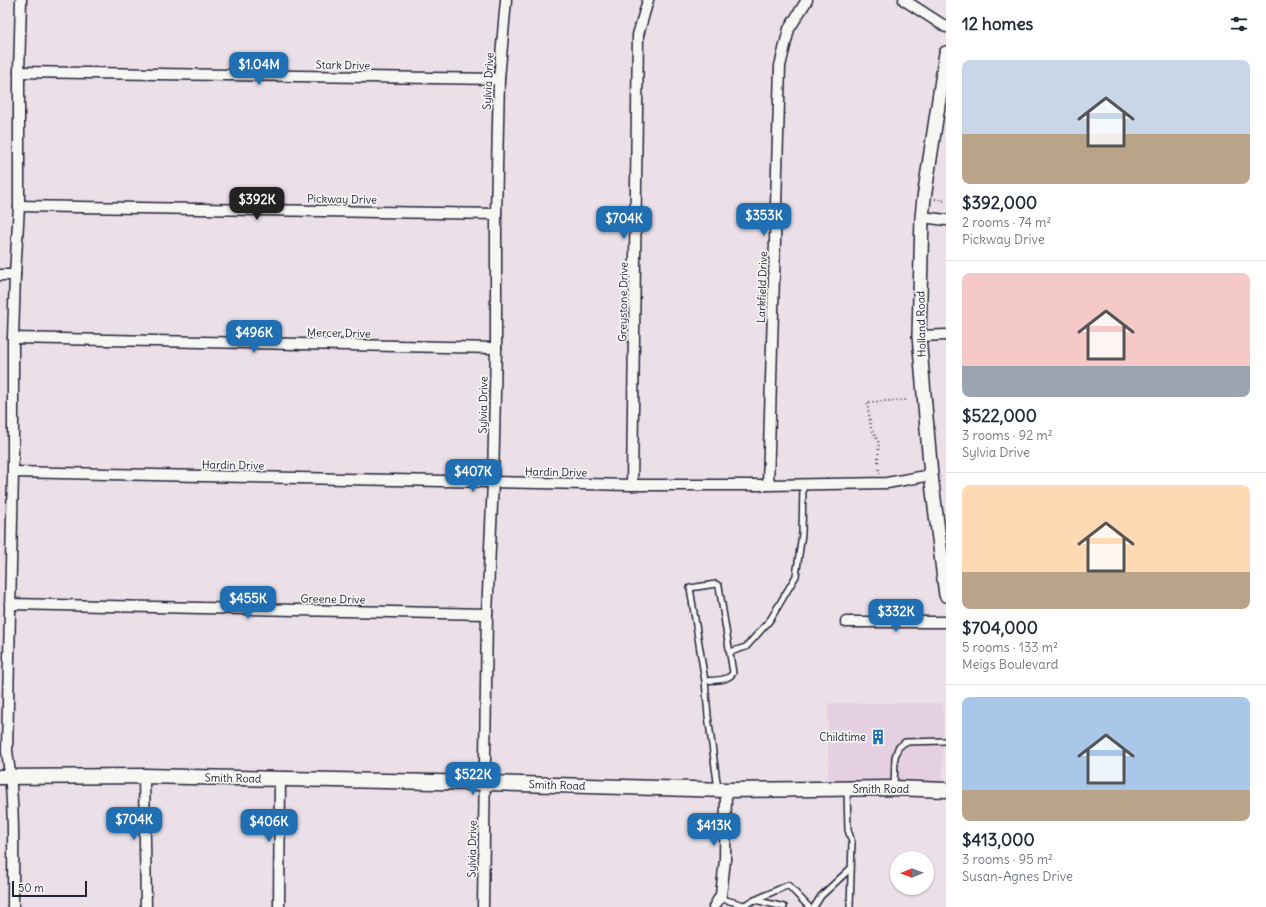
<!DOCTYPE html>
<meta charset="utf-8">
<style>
body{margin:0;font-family:Delius,sans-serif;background:#f2f2f3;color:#1f2937;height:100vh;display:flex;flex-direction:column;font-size:15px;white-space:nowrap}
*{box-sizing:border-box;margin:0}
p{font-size:13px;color:#747a83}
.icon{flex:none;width:22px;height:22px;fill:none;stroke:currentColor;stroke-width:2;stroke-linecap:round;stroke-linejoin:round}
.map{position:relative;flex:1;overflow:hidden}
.side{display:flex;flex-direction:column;background:#fff;width:320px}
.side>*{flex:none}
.needle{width:26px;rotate:269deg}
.tools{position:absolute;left:890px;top:851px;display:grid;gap:8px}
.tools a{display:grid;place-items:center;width:44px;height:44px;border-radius:50%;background:#fff;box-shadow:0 1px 3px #0004;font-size:20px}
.scale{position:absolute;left:12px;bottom:10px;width:75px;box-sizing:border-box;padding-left:4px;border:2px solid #22223b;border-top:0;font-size:11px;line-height:14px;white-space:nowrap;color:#22223b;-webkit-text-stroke:3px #f6f6f2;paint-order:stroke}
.price{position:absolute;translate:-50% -34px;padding:0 9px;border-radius:8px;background:#1f6fb2;color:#fff;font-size:13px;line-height:26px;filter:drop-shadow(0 1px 2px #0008)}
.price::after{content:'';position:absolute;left:50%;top:24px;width:12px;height:9px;margin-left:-6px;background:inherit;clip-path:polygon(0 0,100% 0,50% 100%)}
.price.active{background:#222;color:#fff}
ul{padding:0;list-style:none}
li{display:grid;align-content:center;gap:8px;height:212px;padding:0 16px}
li+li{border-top:1px solid #e0e1e3}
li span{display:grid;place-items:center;height:124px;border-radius:8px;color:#555}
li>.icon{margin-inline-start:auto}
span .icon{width:72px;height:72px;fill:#fffc;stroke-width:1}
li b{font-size:17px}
h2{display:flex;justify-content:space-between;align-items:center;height:48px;padding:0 16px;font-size:17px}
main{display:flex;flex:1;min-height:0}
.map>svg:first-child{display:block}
.built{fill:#e5d0e1}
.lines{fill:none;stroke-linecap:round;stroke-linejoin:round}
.service-casing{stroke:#22223b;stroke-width:8}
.minor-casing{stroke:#22223b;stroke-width:13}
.tertiary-casing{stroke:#22223b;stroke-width:16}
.secondary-casing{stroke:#22223b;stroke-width:17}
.path{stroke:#22223b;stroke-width:2;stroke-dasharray:1 3;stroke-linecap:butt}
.service{stroke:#f6f6f2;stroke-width:5}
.minor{stroke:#f6f6f2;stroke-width:10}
.tertiary{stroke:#f6f6f2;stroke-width:13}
.secondary{stroke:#f6f6f2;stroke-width:14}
.labels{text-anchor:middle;stroke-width:3.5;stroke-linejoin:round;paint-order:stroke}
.street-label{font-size:11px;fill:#22223b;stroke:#f6f6f2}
.poi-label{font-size:11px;fill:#22223b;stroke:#f6f6f2;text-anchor:end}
</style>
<main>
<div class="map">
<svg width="946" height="907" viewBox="0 0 946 907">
<rect width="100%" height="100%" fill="#ece0e8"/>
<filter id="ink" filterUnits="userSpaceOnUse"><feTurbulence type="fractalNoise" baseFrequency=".025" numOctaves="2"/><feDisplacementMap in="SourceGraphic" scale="8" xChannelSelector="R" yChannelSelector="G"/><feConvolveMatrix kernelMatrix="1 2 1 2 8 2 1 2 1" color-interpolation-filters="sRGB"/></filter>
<g filter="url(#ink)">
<polygon class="built" points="828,703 943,703 943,785 828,783"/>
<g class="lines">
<g class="service-casing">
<g id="service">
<polyline points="730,652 746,647 770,620 796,576 802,534 803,485"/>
<path d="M705 681 690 588 716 584 719 586 733 673C728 681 714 680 705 681L708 716 718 789"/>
<polyline points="894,787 895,757 898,748 905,742 946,741"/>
<polyline points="847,790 848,830 852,842 850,907"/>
<polyline points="719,898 744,905 755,900 784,907"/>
<polyline points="755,900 788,885 809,907"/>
<polyline points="814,907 821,896 851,868"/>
</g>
</g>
<g class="minor-casing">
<g id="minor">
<polyline points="904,0 946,27"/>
<polyline points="19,72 499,79"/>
<polyline points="19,206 496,214"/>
<polyline points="922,217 946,220"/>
<polyline points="0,275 15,275"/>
<polyline points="919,336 946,335"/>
<polyline points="13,338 496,348"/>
<polyline points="13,472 632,485 768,485 887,483 931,475"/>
<polyline points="632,485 638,35 648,0"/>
<polyline points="768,485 780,66 789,29 807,0"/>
<polyline points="10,604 487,614"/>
<polyline points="846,622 946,622"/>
<polyline points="144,776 146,907"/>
<path d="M13 907C13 855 15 803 7 751L13 472V338L15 275 19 206V72L21 0"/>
<polyline points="279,907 280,779"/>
<polyline points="483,907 487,614 493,482 496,348 496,214 499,79 506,0"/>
<polyline points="714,907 721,895 725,860 726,790"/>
</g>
</g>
<g class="tertiary-casing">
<polyline id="tertiary" points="946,53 924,198 922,217 919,336 931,475 946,595"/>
</g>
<g class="secondary-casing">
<polyline id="secondary" points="0,777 144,776 485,783 726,790 894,788 946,790"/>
</g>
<g class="path">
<polyline points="935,199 946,201"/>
<polyline points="879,474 878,458 879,443 871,428 867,402 906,400"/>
</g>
<use href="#service" class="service"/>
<use href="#minor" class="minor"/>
<use href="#tertiary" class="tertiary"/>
<use href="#secondary" class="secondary"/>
</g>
</g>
<defs>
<g id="building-bare" transform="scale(1.2)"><path d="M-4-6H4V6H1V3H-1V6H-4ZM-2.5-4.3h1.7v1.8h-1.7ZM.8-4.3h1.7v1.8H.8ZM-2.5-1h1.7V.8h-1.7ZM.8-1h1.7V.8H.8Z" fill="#1f6fb2" stroke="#f6f6f2" stroke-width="2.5" paint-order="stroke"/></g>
</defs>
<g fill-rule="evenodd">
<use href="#building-bare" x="878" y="737"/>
</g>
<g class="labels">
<g class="street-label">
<text transform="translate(343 65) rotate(1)" y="4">Stark Drive</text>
<text transform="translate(488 81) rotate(-87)" y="4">Sylvia Drive</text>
<text transform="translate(342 199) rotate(1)" y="4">Pickway Drive</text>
<text transform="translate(762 287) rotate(-88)" y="4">Larkfield Drive</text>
<text transform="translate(623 302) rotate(-89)" y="4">Greystone Drive</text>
<text transform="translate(921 324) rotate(-91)" y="4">Holland Road</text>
<text transform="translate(339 333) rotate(1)" y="4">Mercer Drive</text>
<text transform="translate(483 405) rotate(-89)" y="4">Sylvia Drive</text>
<text transform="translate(233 465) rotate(1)" y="4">Hardin Drive</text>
<text transform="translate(556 472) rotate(1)" y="4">Hardin Drive</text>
<text transform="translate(333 599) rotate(1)" y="4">Greene Drive</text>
<text transform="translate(233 778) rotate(1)" y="4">Smith Road</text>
<text transform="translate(557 785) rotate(2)" y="4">Smith Road</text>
<text x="881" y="793">Smith Road</text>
<text transform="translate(472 849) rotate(-89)" y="4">Sylvia Drive</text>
</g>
<g class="poi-label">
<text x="866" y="741">Childtime</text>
</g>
</g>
</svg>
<div class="tools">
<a><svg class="needle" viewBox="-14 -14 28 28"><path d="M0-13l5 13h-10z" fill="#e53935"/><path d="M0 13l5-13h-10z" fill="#747a83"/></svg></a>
</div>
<div class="scale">50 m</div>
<b class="price" style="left:259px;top:86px">$1.04M</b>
<b class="price active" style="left:257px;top:221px">$392K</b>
<b class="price" style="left:764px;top:237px">$353K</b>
<b class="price" style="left:624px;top:240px">$704K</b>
<b class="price" style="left:254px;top:354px">$496K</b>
<b class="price" style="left:473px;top:493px">$407K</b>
<b class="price" style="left:248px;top:620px">$455K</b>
<b class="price" style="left:896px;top:633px">$332K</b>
<b class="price" style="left:473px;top:796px">$522K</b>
<b class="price" style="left:134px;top:841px">$704K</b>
<b class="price" style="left:269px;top:843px">$406K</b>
<b class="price" style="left:714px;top:847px">$413K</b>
</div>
<section class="side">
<h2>12 homes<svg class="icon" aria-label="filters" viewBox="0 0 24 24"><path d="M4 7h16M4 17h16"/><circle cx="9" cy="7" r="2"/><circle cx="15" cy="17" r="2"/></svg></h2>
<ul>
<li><span style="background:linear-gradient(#c9d6e8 60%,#b9a48a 0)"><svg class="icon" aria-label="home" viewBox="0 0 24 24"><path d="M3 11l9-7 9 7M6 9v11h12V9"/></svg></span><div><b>$392,000</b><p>2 rooms · 74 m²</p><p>Pickway Drive</p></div></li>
<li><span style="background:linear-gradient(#f6c9c9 75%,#9aa5b1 0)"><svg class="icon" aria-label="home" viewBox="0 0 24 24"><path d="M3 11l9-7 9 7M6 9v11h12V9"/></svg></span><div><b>$522,000</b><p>3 rooms · 92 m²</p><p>Sylvia Drive</p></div></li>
<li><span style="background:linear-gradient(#ffd9b3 70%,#b9a48a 0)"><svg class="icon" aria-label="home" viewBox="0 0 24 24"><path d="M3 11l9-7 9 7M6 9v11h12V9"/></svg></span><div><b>$704,000</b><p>5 rooms · 133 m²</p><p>Meigs Boulevard</p></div></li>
<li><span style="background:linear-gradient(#a9c7e8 75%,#b9a48a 0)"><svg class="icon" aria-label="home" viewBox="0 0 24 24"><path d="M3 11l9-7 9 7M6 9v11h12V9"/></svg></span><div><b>$413,000</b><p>3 rooms · 95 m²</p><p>Susan-Agnes Drive</p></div></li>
</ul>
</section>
</main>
